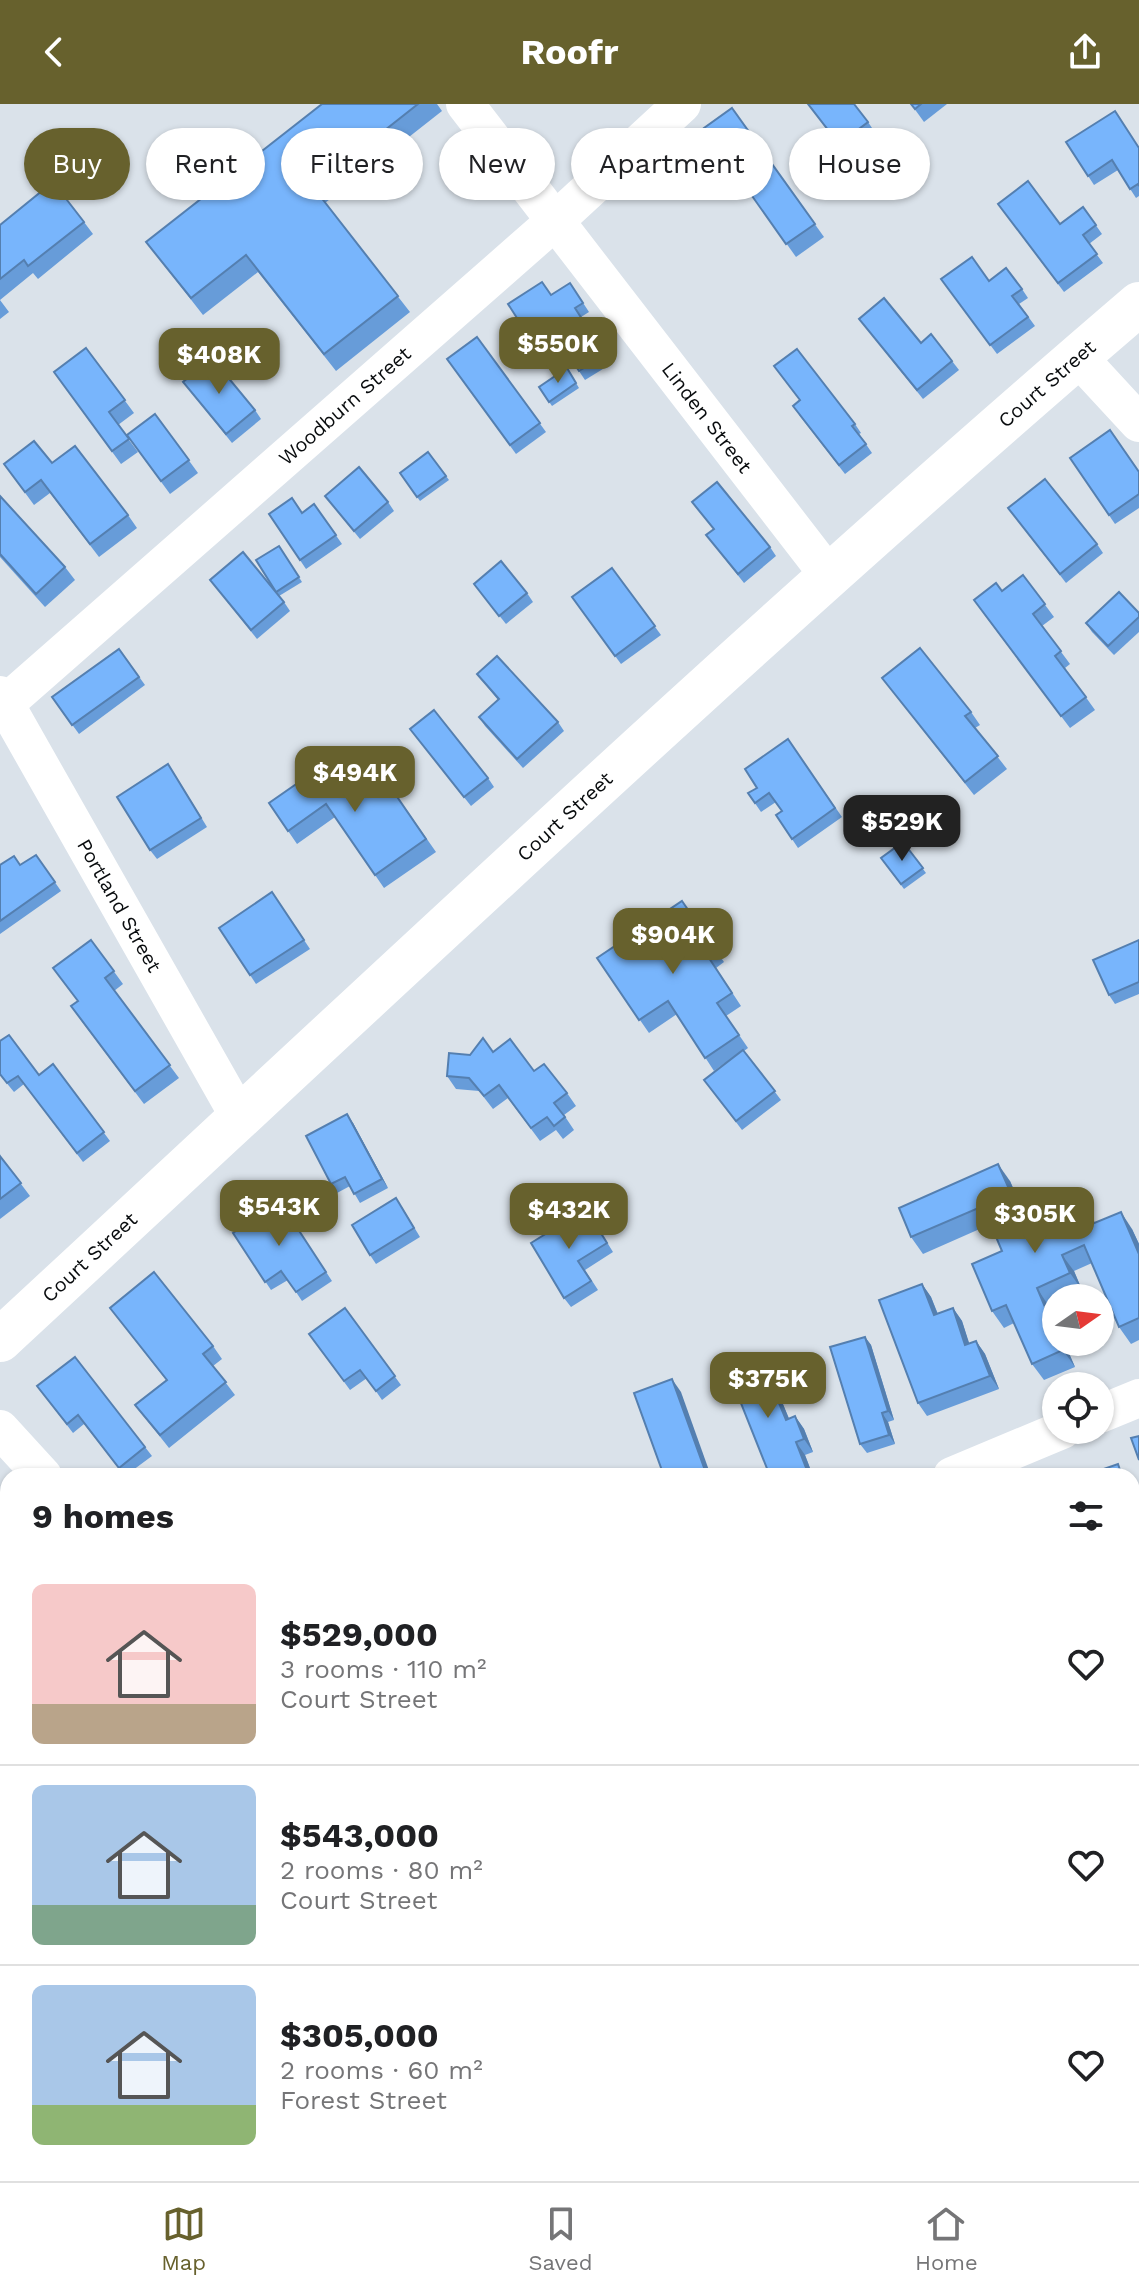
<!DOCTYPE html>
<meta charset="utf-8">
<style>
body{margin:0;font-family:"Work Sans",sans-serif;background:#f6f6f6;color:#202124;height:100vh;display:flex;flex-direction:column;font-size:30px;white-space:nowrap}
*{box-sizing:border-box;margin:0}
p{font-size:26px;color:#757577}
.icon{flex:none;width:44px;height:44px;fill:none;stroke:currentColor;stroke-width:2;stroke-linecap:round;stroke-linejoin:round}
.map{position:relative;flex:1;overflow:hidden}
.sheet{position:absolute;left:0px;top:1364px;width:1140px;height:714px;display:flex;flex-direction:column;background:#fff;border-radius:24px 24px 0 0;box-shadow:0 2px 6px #0004}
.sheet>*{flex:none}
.guide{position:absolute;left:24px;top:24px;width:1092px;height:72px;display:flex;gap:16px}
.needle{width:52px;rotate:76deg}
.buttons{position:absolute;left:1042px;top:1180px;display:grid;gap:16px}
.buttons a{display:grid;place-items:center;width:72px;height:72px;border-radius:50%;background:#fff;box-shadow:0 2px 6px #0004;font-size:40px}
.price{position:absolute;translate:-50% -68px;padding:0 18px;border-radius:16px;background:#67612d;color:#fff;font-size:26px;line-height:52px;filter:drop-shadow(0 2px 4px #0008)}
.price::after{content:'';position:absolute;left:50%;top:48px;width:24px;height:18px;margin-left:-12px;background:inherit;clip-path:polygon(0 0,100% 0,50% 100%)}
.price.current{background:#222;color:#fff}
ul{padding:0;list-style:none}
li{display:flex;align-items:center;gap:24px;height:200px;padding:0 32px}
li+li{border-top:2px solid #e0e0e0}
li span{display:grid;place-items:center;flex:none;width:224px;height:160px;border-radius:12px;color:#555}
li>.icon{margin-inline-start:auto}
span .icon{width:96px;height:96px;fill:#fffc;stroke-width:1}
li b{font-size:34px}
h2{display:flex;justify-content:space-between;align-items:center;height:96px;padding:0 32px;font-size:34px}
.pill{padding:0 28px;border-radius:36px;background:#fff;box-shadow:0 2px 6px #0004;font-size:28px;line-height:72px}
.pill.current{background:#67612d;color:#fff}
header{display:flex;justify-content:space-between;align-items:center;height:104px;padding:0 32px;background:#67612d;color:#fff;font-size:36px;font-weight:700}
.tab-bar{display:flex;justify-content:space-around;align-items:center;height:112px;border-top:2px solid #e0e0e0;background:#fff;font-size:22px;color:#757577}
.tab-bar a{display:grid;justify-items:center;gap:4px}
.tab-bar .current{color:#67612d}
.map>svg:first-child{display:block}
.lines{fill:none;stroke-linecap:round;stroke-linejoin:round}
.minor{stroke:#fff;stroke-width:38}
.secondary{stroke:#fff;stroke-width:44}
.wall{fill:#679cd9}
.shaded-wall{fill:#547fb0}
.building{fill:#78b5fc;stroke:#547fb0;stroke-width:2}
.labels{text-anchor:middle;stroke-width:7;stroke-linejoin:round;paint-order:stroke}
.street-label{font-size:20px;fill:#090c0e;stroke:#e7eff8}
</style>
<header><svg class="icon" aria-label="back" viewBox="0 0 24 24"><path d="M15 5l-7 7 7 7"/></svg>Roofr<svg class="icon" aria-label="share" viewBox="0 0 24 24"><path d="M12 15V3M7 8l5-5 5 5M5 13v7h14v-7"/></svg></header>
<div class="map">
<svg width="1139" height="2077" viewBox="0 0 1139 2077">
<rect width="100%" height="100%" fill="#dae2ea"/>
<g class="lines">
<g class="minor">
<path id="s1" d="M465 0 830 473"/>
<polyline points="1078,253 1139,319"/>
<path id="s2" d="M0 591 240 1014"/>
<path id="s3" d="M5 600 554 118 682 0"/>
<polyline points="1100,1310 1139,1294"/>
<polyline points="0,1325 43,1372"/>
<polyline points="952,1372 1062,1326"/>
<polyline points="1132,1582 1139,1580"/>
<polyline points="1132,2005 1139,2003"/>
<polyline points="0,2053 8,2064"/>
<polyline points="777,2070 779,2077"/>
<polyline points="908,2077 930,2070"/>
</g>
<path class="secondary" id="s4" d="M0 1236C376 888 749 534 1139 200"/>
</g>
<g class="wall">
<polygon points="322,0 437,0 442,7 325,99 410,208 336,267 258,168 203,211 146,138"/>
<polygon points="808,0 868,18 874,27 845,49"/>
<polygon points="911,0 947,0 924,18"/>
<polygon points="732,4 824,133 796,153 704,24"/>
<polygon points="1066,38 1139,43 1139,92 1136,94 1118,66 1094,81"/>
<polygon points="998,100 1060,120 1083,103 1102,130 1089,140 1103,159 1064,188"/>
<polygon points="84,118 93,130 38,175 33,169 0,196 9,208 0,215 0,121"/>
<polygon points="941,175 1022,185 1028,194 1019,200 1035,222 997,250"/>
<polygon points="570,179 589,208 581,213 611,260 585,276 573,258 553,270 547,261 551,191"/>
<polygon points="859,215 921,239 952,257 959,266 923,295"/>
<polygon points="477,233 546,328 516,350 447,255"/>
<polygon points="86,244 134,309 118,321 138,348 121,360 54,268"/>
<polygon points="567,264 579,284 552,302 539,283"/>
<polygon points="183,278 255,306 261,315 232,339"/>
<polygon points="155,310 198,369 170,390 127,331"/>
<polygon points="799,311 855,320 861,329 859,330 872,349 845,370"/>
<polygon points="428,348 449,376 420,397 400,369"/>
<polygon points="1070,354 1139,368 1139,404 1115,420"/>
<polygon points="4,360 128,411 137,424 99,453 50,389 34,401"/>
<polygon points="0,392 65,463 75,476 45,503 0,453"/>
<polygon points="325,392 388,398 394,407 360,435"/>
<polygon points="692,398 770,443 776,452 744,479 706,431 714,425"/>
<polygon points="314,400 342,440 306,465 269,410 302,409"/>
<polygon points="1008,404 1097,440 1103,449 1066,479"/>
<polygon points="279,442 302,478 279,492 256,456"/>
<polygon points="612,464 661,531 621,560 572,493"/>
<polygon points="1023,471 1054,513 1042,522 1070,560 1065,564 1095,606 1070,624 983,509 1002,487"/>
<polygon points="210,476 284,498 290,507 257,535"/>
<polygon points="474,480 527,489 533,498 506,520"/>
<polygon points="1139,509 1139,528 1114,551 1092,528 1086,519"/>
<polygon points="119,545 145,581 79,630 52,593"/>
<polygon points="477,570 558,618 564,627 523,664 485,622 479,613 498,596"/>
<polygon points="882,574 971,608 980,621 975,624 1007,665 974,691"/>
<polygon points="410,625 488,674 494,683 471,702"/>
<polygon points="788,635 842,713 798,744 776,711 782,707 776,698 761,708 748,689 757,684"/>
<polygon points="380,668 436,748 384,784 335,713 297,740 269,699 340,676 358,683"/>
<polygon points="174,669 207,723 157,755 150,746"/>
<polygon points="903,738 926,769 904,785 881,754"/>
<polygon points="36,751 61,787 0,830 0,761 20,761"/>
<polygon points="272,788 310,845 256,880 219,824"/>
<polygon points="682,797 724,858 716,864 741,902 726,912 748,944 744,947 781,996 742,1026 704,976 726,958 714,967 677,910 649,929 597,854"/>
<polygon points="91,836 123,880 114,887 179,974 144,1000 80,915 77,897"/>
<polygon points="1139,836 1139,890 1115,900 1109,891"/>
<polygon points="470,951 534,967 567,989 576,1002 564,1011 574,1026 563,1035 556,1026 540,1037 508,994 493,1005 479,987 456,985 447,972"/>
<polygon points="53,960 110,1037 83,1058 24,980 14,988 0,971 39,971"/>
<polygon points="353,1019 388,1084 360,1099 350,1082 337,1089 331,1080"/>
<polygon points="0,1052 30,1092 0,1115"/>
<polygon points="1010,1077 1031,1126 1095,1119 1132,1125 1139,1140 1139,1236 1131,1240 1119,1223 1092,1159 1074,1167 1082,1186 1064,1194 1056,1194 1056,1197 1048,1201 1056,1238 1064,1238 1075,1263 1044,1276 1032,1260 1014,1219 1004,1224 992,1207 1002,1147 991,1120 923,1150 911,1133"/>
<polygon points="279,1096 332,1177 302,1197 288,1176 271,1186 233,1129"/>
<polygon points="402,1103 420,1133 376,1160 370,1151"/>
<polygon points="592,1114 613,1148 585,1166 598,1186 571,1203 564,1194"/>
<polygon points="922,1180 931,1193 938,1210 953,1204 962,1217 969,1240 976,1237 985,1250 999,1285 927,1312 918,1299"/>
<polygon points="110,1204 213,1242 222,1255 213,1262 235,1291 169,1344 135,1301 166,1276"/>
<polygon points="345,1204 401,1281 382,1296 367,1274 350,1286 309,1230"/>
<polygon points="865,1233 871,1241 894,1316 888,1318 895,1340 867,1349 860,1340"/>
<polygon points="759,1251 768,1264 789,1315 795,1312 804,1325 813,1348 805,1351 813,1372 770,1372"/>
<polygon points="44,1291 145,1343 152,1352 125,1372 84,1320 73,1329"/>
<polygon points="1132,1503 1138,1521 1132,1523"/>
<polygon points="8,1883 8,1956 0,1963 0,1889"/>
<polygon points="86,2070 167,2070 148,2077 89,2077"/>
<polygon points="749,2070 751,2077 694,2077"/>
</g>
<g class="shaded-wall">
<polygon points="347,1010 353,1019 388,1084 382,1075"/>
<polygon points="998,1060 1010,1077 1039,1144 1028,1128"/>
<polygon points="1084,1103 1096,1120 1092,1120"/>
<polygon points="1121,1108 1132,1125 1139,1140 1139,1150"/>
<polygon points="1062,1151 1074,1167 1082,1186 1070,1169"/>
<polygon points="922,1180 931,1193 943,1224 934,1211"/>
<polygon points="1037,1184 1048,1201 1056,1219 1056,1229"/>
<polygon points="953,1204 962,1217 974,1254 965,1241"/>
<polygon points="865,1233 871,1241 894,1316 888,1307"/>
<polygon points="976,1237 985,1250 999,1285 990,1272"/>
<polygon points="1060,1238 1064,1238 1075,1263 1063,1246"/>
<polygon points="759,1251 768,1264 795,1329 786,1316"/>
<polygon points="672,1275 681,1288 711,1372 707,1372"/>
<polygon points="882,1309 888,1318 895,1340 889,1331"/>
<polygon points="795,1312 804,1325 813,1348 804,1335"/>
<polygon points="796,1338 805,1351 813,1372 810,1372 808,1369"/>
<polygon points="1132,1503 1138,1521 1132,1513"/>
<polygon points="461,2070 466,2070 468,2077 463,2077"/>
<polygon points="564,2070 569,2070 571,2077 566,2077"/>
<polygon points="655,2070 659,2070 661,2077 657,2077"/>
</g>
<g class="building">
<polygon points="322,0 418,0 313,83 398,192 324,250 246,151 191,194 146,138"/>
<polygon points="808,0 854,0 868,18 839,40"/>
<polygon points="911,0 921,0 915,5"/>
<polygon points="732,4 815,120 786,140 704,24"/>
<polygon points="1115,7 1139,44 1139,82 1138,80 1130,85 1112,56 1088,72 1066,38"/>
<polygon points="1028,77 1060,120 1083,103 1096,121 1083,131 1097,150 1058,179 998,100"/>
<polygon points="53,78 84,118 28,162 24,156 0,175 0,121"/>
<polygon points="972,153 989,177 1006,164 1022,185 1012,192 1028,213 990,241 941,175"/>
<polygon points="542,178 551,191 570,179 583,199 575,204 605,251 579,267 567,249 547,261 508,200"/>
<polygon points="884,194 921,239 931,230 952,257 917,286 859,215"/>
<polygon points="477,233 540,319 510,341 447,255"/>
<polygon points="86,244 125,296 109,308 129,335 112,347 54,268"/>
<polygon points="797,245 855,320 852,322 866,340 839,361 793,302 800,296 774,262"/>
<polygon points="212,254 255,306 226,330 183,278"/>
<polygon points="567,264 576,279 549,298 539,283"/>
<polygon points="155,310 189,356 161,377 127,331"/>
<polygon points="1110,326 1139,368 1139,390 1109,411 1070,354"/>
<polygon points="34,337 52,359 75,342 128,411 90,440 41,376 25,388 4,360"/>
<polygon points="428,348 446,372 417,393 400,369"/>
<polygon points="359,363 388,398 354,427 325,392"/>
<polygon points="1045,375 1097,440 1060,470 1008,404"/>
<polygon points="717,378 770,443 738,470 706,431 714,425 692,398"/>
<polygon points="0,392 65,463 36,490 0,450"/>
<polygon points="292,394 302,409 314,400 336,431 300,456 269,410"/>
<polygon points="279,442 299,473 276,488 256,456"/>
<polygon points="243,448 284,498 251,526 210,476"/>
<polygon points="501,457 527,489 499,512 474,480"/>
<polygon points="612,464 655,522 615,552 572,493"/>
<polygon points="1023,471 1045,500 1033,510 1061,547 1055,552 1086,593 1061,612 974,496 996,479 1002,487"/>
<polygon points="1119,488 1139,509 1139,513 1108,542 1086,519"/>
<polygon points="920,544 971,608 965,612 998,652 965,678 882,574"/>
<polygon points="119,545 139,573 72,621 52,593"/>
<polygon points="497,552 558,618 517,655 479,613 499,595 477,570"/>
<polygon points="434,606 488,674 464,693 410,625"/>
<polygon points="788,635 835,704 792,735 776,711 782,707 769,689 755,699 748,689 757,684 745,665"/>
<polygon points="328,658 340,676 349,670 358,683 380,668 426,735 375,771 326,700 288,727 269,699"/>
<polygon points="168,660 201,714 150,746 117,693"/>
<polygon points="903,738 923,764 901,780 881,754"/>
<polygon points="36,751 55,778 0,817 0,761 14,752 20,761"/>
<polygon points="272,788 304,836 250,871 219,824"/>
<polygon points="682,797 715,845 707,851 732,889 717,899 739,931 705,954 668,897 639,916 597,854"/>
<polygon points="91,836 114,867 105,874 170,961 135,987 71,902 78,897 53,864"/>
<polygon points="1139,836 1139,878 1109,891 1093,856"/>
<polygon points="9,931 39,971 53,960 104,1028 77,1049 18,972 7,979 0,970 0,937"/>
<polygon points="483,934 493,948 510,935 534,967 544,960 567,989 554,999 565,1013 554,1022 547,1013 531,1024 499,981 484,992 469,974 447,972 449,949 470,951"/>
<polygon points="743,946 775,987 736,1017 704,976"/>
<polygon points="347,1010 382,1075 354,1090 345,1073 331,1080 306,1032"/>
<polygon points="0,1052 21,1079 0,1095"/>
<polygon points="998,1060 1028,1128 1084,1103 1092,1120 1121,1108 1139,1150 1139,1214 1119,1223 1084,1141 1062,1151 1070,1169 1037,1184 1056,1229 1056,1238 1060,1238 1063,1246 1032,1260 1006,1201 992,1207 972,1160 1002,1147 983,1102 911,1133 899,1104"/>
<polygon points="396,1094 414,1124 370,1151 352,1121"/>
<polygon points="279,1096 326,1168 296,1188 281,1167 265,1178 233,1129"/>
<polygon points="586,1105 607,1139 578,1157 591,1177 564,1194 531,1139"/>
<polygon points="154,1168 213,1242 203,1250 226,1278 160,1331 135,1301 167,1276 110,1204"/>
<polygon points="922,1180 934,1211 953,1204 965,1241 976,1237 990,1272 918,1299 879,1196"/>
<polygon points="345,1204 395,1272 376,1287 360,1266 344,1277 309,1230"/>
<polygon points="865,1233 888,1307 882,1309 889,1331 860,1340 830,1243"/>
<polygon points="759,1251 786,1316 795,1312 804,1335 796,1338 808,1369 800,1372 770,1372 727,1264"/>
<polygon points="75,1253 145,1343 119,1364 78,1311 67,1320 37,1282"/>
<polygon points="672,1275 707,1372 664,1372 634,1289"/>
<polygon points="1139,1332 1139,1356 1131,1334"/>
<polygon points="1118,1360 1122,1372 1090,1372 1089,1370"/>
<polygon points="1081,1368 1082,1372 1067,1372"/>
<polygon points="1139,1854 1139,1911 1132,1884 1132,1855"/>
<polygon points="8,1883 8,1936 0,1943 0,1889"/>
<polygon points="1139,2041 1139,2077 1125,2077 1123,2070 1132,2070 1132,2042"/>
<polygon points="86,2070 136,2070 118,2077 89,2077"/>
<polygon points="421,2070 461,2070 463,2077 423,2077"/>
<polygon points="513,2070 564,2070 566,2077 515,2077"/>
<polygon points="605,2070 655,2070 657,2077 607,2077"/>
<polygon points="692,2070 745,2070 746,2071 726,2077 694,2077"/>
<polygon points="1054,2070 1061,2070 1063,2077 1029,2077"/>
</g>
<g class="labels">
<g class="street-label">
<text dy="7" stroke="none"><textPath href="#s4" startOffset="1418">Court Street</textPath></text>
<text dy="7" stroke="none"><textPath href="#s3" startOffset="452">Woodburn Street</textPath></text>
<text dy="7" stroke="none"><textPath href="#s1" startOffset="396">Linden Street</textPath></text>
<text dy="7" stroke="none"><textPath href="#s4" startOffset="770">Court Street</textPath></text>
<text dy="7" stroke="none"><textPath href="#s2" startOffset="242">Portland Street</textPath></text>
<text dy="7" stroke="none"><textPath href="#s4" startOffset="122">Court Street</textPath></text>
</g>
</g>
</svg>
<div class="buttons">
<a><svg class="needle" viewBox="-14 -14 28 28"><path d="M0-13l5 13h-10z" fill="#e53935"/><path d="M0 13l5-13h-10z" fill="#757577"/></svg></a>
<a><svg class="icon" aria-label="locate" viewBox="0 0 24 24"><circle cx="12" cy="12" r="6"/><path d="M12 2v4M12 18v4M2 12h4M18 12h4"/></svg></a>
</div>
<b class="price" style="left:558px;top:281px">$550K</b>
<b class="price" style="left:219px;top:292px">$408K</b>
<b class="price" style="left:355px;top:710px">$494K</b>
<b class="price current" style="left:902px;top:759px">$529K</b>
<b class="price" style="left:673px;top:872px">$904K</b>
<b class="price" style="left:279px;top:1144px">$543K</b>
<b class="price" style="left:569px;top:1147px">$432K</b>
<b class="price" style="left:1035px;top:1151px">$305K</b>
<b class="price" style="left:768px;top:1316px">$375K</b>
<div class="guide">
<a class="pill current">Buy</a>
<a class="pill">Rent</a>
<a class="pill">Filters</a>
<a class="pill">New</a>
<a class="pill">Apartment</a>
<a class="pill">House</a>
</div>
<section class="sheet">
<h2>9 homes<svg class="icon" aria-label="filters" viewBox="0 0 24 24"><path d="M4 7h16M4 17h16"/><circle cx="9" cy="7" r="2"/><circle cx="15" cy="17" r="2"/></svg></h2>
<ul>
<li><span style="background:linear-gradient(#f6c9c9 75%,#b9a48a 0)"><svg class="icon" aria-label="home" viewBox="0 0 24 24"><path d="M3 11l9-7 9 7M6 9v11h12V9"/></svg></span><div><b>$529,000</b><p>3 rooms · 110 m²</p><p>Court Street</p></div><svg class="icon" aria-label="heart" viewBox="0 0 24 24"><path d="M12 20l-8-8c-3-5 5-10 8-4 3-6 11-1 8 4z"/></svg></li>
<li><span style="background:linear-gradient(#a9c7e8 75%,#7fa58c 0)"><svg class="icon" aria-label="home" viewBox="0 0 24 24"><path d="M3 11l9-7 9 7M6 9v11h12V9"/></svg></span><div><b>$543,000</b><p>2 rooms · 80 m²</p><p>Court Street</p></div><svg class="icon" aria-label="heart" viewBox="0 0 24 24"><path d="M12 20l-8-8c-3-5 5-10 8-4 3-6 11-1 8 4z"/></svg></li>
<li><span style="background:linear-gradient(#a9c7e8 75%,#8fb573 0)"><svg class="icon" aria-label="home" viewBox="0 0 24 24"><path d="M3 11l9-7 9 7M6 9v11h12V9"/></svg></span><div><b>$305,000</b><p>2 rooms · 60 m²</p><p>Forest Street</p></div><svg class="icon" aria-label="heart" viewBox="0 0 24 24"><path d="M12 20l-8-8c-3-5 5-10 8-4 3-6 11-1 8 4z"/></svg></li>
</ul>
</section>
</div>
<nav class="tab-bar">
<a class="current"><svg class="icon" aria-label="map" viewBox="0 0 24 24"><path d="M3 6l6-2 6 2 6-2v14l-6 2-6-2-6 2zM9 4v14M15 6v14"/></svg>Map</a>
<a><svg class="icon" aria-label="saved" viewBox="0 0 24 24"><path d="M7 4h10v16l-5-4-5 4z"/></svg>Saved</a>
<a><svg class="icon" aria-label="home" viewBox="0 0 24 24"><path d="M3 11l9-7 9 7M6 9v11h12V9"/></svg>Home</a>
</nav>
